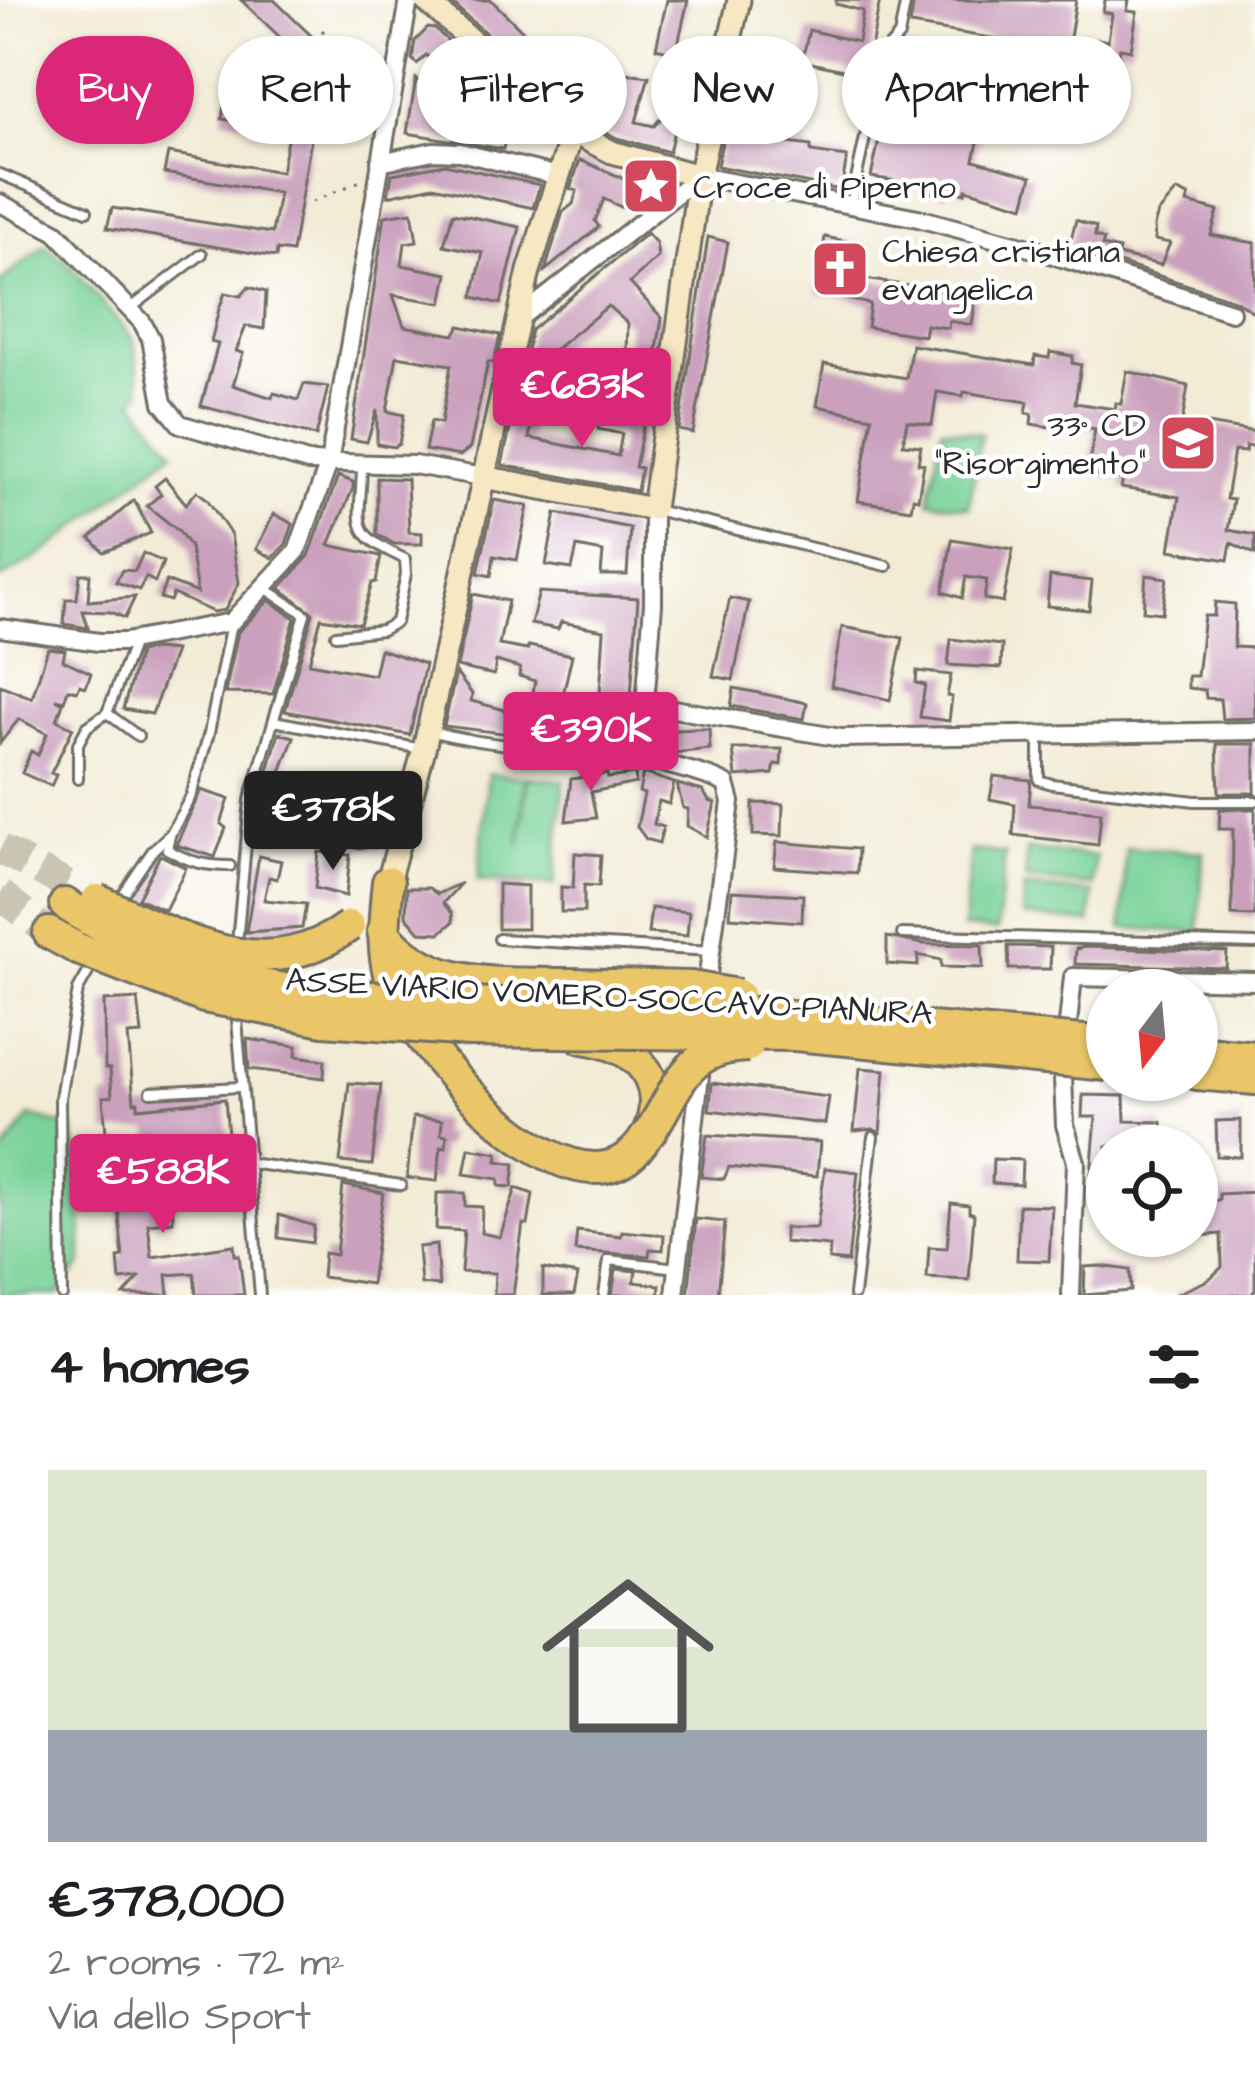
<!DOCTYPE html>
<meta charset="utf-8">
<style>
body{margin:0;font-family:"Architects Daughter",sans-serif;background:#f6f6f6;color:#202124;height:100vh;display:flex;flex-direction:column;font-size:45px;white-space:nowrap}
*{box-sizing:border-box;margin:0}
p{font-size:39px;color:#757577}
.icon{flex:none;width:66px;height:66px;fill:none;stroke:currentColor;stroke-width:2;stroke-linecap:round;stroke-linejoin:round}
.map{position:relative;height:1295px;overflow:hidden}
.side{display:flex;flex-direction:column;background:#fff;flex:1}
.side>*{flex:none}
.guide{position:absolute;left:36px;top:36px;width:1185px;height:108px;display:flex;gap:24px}
.needle{width:78px;rotate:196deg}
.controls{position:absolute;left:1086px;top:969px;display:grid;gap:24px}
.controls a{display:grid;place-items:center;width:132px;height:132px;border-radius:50%;background:#fff;box-shadow:0 3px 9px #0004;font-size:60px}
.price{position:absolute;translate:-50% -102px;padding:0 27px;border-radius:12px;background:#db2777;color:#fff;font-size:39px;line-height:78px;filter:drop-shadow(0 3px 6px #0008)}
.price::after{content:'';position:absolute;left:50%;top:72px;width:36px;height:27px;margin-left:-18px;background:inherit;clip-path:polygon(0 0,100% 0,50% 100%)}
.price.current{background:#222;color:#fff}
ul{padding:0;list-style:none}
li{display:grid;align-content:center;gap:24px;height:636px;padding:0 48px}
li span{display:grid;place-items:center;height:372px;border-radius:0px;color:#555}
li>.icon{margin-inline-start:auto}
span .icon{width:216px;height:216px;fill:#fffc;stroke-width:1}
li b{font-size:51px}
h2{display:flex;justify-content:space-between;align-items:center;height:144px;padding:0 48px;font-size:51px}
.chip{padding:0 42px;border-radius:54px;background:#fff;box-shadow:0 3px 9px #0004;font-size:42px;line-height:108px}
.chip.current{background:#db2777;color:#fff}
.map>svg:first-child{display:block}
.green{fill:#79d298;stroke:#527e62;stroke-width:3}
.building{fill:#caa0bd}
.lines{fill:none;stroke-linecap:round;stroke-linejoin:round}
.highway-tunnel{stroke:#cac5b3;stroke-width:30;stroke-dasharray:30 15;stroke-linecap:butt}
.lane-casing{stroke:#716e66;stroke-width:14}
.street-casing{stroke:#716e66;stroke-width:22}
.secondary-casing{stroke:#716e66;stroke-width:27}
.highway-casing{stroke:#716e66;stroke-width:36}
.path{stroke:#716e66;stroke-width:3;stroke-dasharray:3 9;stroke-linecap:butt}
.lane{stroke:#fff;stroke-width:8}
.street{stroke:#fff;stroke-width:16}
.secondary{stroke:#f7e8c3;stroke-width:21}
.highway{stroke:#ebc669;stroke-width:30}
.highway-bridge-casing{stroke:#716e66;stroke-width:36;stroke-linecap:butt}
.highway-bridge{stroke:#ebc669;stroke-width:30}
.labels{text-anchor:middle;stroke-width:9;stroke-linejoin:round;paint-order:stroke}
.poi-label{font-size:33px;fill:#2b2b2b;stroke:#fff;text-anchor:start}
.street-label{font-size:33px;fill:#2b2b2b;stroke:#fff}
</style>
<div class="map">
<svg width="1255" height="1295" viewBox="0 0 1255 1295">
<rect width="100%" height="100%" fill="#fff"/>
<filter id="ink" filterUnits="userSpaceOnUse"><feTurbulence type="fractalNoise" baseFrequency=".00833" numOctaves="2"/><feDisplacementMap in="SourceGraphic" scale="24" xChannelSelector="R" yChannelSelector="G"/><feConvolveMatrix kernelMatrix="1 2 1 2 8 2 1 2 1" color-interpolation-filters="sRGB"/></filter>
<filter id="wash" filterUnits="userSpaceOnUse"><feTurbulence type="fractalNoise" baseFrequency=".004" numOctaves="4" result="noise"/><feDisplacementMap in="SourceGraphic" scale="48" xChannelSelector="R" yChannelSelector="G"/><feGaussianBlur stdDeviation="2.7" result="paint"/><feColorMatrix in="noise" values="0 0 0 0 0 0 0 0 0 0 0 0 0 0 0 0 0 1.4 0 .05"/><feComposite in="paint" operator="in"/></filter>
<g filter="url(#wash)">
<rect width="100%" height="100%" fill="#f2ebd5"/>
<g class="green">
<polygon points="45,245 68,263 134,340 141,391 134,401 174,451 44,553 0,579 0,282"/>
<polygon points="942,427 981,434 969,507 929,501"/>
<polygon points="488,774 525,777 519,847 528,777 564,781 554,885 478,880"/>
<polygon points="1126,848 1203,852 1199,932 1122,928"/>
<polygon points="971,850 1005,854 997,931 963,928"/>
<polygon points="1027,850 1096,856 1093,886 1025,879"/>
<polygon points="1024,887 1093,893 1090,923 1022,916"/>
<polygon points="30,1116 73,1128 83,1183 82,1263 58,1295 0,1295 0,1157"/>
</g>
<g id="blocks">
<g class="building">
<polygon points="241,0 274,0 326,50 292,252 277,250 276,257 107,228 112,208 272,233 279,193 164,173 168,153 281,172 289,129 222,119 225,97 293,107 300,69 307,63"/>
<polygon points="448,0 491,0 570,77 582,61 619,91 625,73 649,76 636,122 654,126 660,119 671,117 673,94 692,98 688,120 677,118 669,152 617,138 588,123"/>
<polygon points="667,0 688,0 676,53 656,48"/>
<polygon points="836,0 880,0 866,75 802,61 809,30 858,42 863,11 836,4"/>
<polygon points="914,0 1076,0 1068,50 910,25"/>
<polygon points="1105,0 1129,0 1127,11 1137,12 1131,50 1120,48 1113,84 1091,80 1098,39 1108,41 1112,14 1103,12"/>
<polygon points="428,28 435,29 514,103 501,116 508,127 503,149 407,133 416,79 438,98 455,76 426,55 417,64 412,59 415,41"/>
<polygon points="739,69 802,83 795,112 732,98"/>
<polygon points="945,71 991,83 974,160 1032,176 1024,206 966,189 965,193 949,188 946,196 922,190 922,185 871,177 888,99 900,100 902,93 940,100"/>
<polygon points="727,119 790,135 788,143 811,146 811,152 847,157 841,190 717,166"/>
<polygon points="580,160 637,184 631,199 621,207 604,199 595,221 599,227 545,271 563,212 573,204 577,191 570,189"/>
<polygon points="445,164 540,185 533,208 433,186 388,196 392,174"/>
<polygon points="1177,191 1189,196 1187,203 1218,211 1211,235 1255,243 1255,313 1235,300 1069,247 1076,220 1096,227 1095,236 1104,240 1102,246 1119,250 1118,255 1161,265 1170,243 1155,240 1154,226 1158,213"/>
<polygon points="412,212 417,241 405,243 402,265 448,274 442,303 393,295 404,326 454,335 460,326 500,335 494,362 488,362 470,448 460,456 425,450 431,421 441,423 451,365 397,356 387,411 404,415 399,444 394,447 377,444 377,410 367,442 351,439 385,216"/>
<polygon points="453,213 520,227 501,304 473,297 483,253 444,245"/>
<polygon points="647,233 656,243 658,257 630,283 662,318 656,356 627,353 628,324 608,306 554,350 552,363 526,356 531,330"/>
<polygon points="708,237 728,242 693,433 679,430"/>
<polygon points="825,237 865,245 859,278 976,297 972,325 949,321 948,328 926,325 924,336 867,327 870,304 816,293"/>
<polygon points="249,287 266,292 264,329 246,326 236,351 243,353 233,385 272,398 274,393 298,400 304,384 328,387 316,436 201,406 218,344 211,342 219,309 225,293 241,296"/>
<polygon points="912,345 1034,365 1035,356 1049,358 1050,352 1073,356 1072,363 1081,365 1075,403 1115,409 1116,403 1121,404 1127,371 1188,386 1180,435 1206,439 1208,424 1255,432 1254,447 1246,446 1245,452 1234,451 1226,499 1233,500 1228,530 1255,535 1255,554 1231,543 1228,560 1170,550 1179,497 1121,488 1123,479 1092,474 1094,460 1090,459 1095,429 1070,424 1069,430 1031,424 1032,414 1026,413 1028,402 964,392 963,396 937,392 932,425 907,421 903,444 921,446 918,463 924,464 918,499 913,498 911,509 858,501 872,417 817,406 824,364 906,378"/>
<polygon points="603,400 647,408 635,467 641,468 637,491 502,465 514,410 534,414 529,438 618,456 622,434 598,429"/>
<polygon points="338,476 353,482 353,488 329,545 381,556 376,582 372,583 360,624 321,618 309,663 374,675 380,649 425,664 410,735 285,711 313,613 280,588 309,556"/>
<polygon points="165,478 186,504 197,491 207,499 231,535 239,583 225,610 213,612 173,594 170,601 160,598 166,581 197,593 190,547 179,531 147,506 161,494 155,486"/>
<polygon points="377,478 407,479 409,532 422,533 422,544 394,544 377,534"/>
<polygon points="134,500 151,533 104,552 90,538"/>
<polygon points="494,500 528,506 517,560 494,556 491,576 478,573"/>
<polygon points="556,513 630,528 627,575 601,575 603,552 577,547 572,569 546,565"/>
<polygon points="274,514 293,524 286,544 273,558 256,549"/>
<polygon points="952,539 1013,549 1003,603 984,599 987,580 966,577 962,598 943,592"/>
<polygon points="143,553 163,562 155,582 146,577 139,590 116,582 122,570 135,571"/>
<polygon points="80,574 90,574 88,601 135,597 125,618 111,612 83,611 88,628 64,624 66,599 77,599"/>
<polygon points="1146,575 1167,578 1162,613 1143,611"/>
<polygon points="1050,576 1092,581 1089,610 1047,606"/>
<polygon points="539,592 638,598 628,737 578,739 577,709 599,709 604,630 561,622 558,629 531,624"/>
<polygon points="473,594 508,601 499,645 527,650 529,646 572,655 553,739 444,726 456,673 472,694 471,701 528,716 531,704 535,681 519,676 520,668 496,661 494,675 457,667"/>
<polygon points="730,598 749,602 733,680 713,676"/>
<polygon points="269,600 295,618 273,694 225,693 238,632"/>
<polygon points="1215,602 1235,604 1234,647 1254,648 1255,718 1222,719 1220,699 1206,698 1205,690 1188,688 1188,676 1197,676 1204,616 1214,616"/>
<polygon points="842,627 903,638 890,700 831,686"/>
<polygon points="951,639 1002,645 1001,668 948,665"/>
<polygon points="48,648 65,650 63,660 91,673 86,687 80,685 77,691 68,689 64,701 56,699 63,703 57,720 73,728 51,773 56,775 51,786 22,773 31,751 38,755 47,734 19,719 0,743 0,685 32,698"/>
<polygon points="155,649 175,651 152,714 123,709 139,652"/>
<polygon points="917,671 951,675 947,696 952,697 949,721 920,717 925,685 916,683"/>
<polygon points="734,688 807,703 804,719 731,706"/>
<polygon points="696,729 709,729 710,749 674,753 656,747 656,731"/>
<polygon points="279,733 294,737 269,804 259,800"/>
<polygon points="1217,744 1255,744 1255,793 1219,793"/>
<polygon points="733,749 782,749 781,765 775,764 773,774 736,777"/>
<polygon points="643,773 674,783 669,804 659,801 654,824 663,827 659,843 646,839 637,827 644,794 639,792"/>
<polygon points="607,774 608,778 635,774 636,783 591,792 596,818 566,821 571,779"/>
<polygon points="994,776 1031,780 1029,805 1101,812 1098,845 1013,835 1015,804 990,799"/>
<polygon points="677,784 703,791 709,801 715,803 707,837 687,826 688,809 683,808"/>
<polygon points="201,790 229,799 221,824 226,828 215,857 176,845"/>
<polygon points="356,801 369,802 369,818 381,822 381,847 356,848"/>
<polygon points="753,803 783,804 782,836 753,835"/>
<polygon points="1220,809 1255,809 1255,916 1232,915 1233,829 1219,829"/>
<polygon points="777,842 858,849 857,873 774,867"/>
<polygon points="319,852 350,855 346,896 315,888"/>
<polygon points="575,853 601,855 599,886 584,885 584,912 561,912 561,887 573,888"/>
<polygon points="160,855 186,868 165,910 138,898"/>
<polygon points="259,856 281,861 277,879 269,877 264,900 306,904 302,928 246,932"/>
<polygon points="461,883 443,903 452,913 453,922 440,933 420,932 406,916 407,888 429,888 437,894"/>
<polygon points="498,884 527,886 527,929 498,929"/>
<polygon points="732,891 803,895 802,922 730,917"/>
<polygon points="651,908 689,912 687,936 648,933"/>
<polygon points="887,937 924,944 982,945 983,968 941,967 941,960 918,955 918,966 887,964"/>
<polygon points="1008,946 1051,947 1050,969 1009,969"/>
<polygon points="1085,947 1227,952 1226,968 1075,964 1076,949"/>
<polygon points="138,999 142,1034 128,1035 134,1102 138,1102 138,1108 225,1099 229,1147 200,1148 199,1138 151,1142 150,1130 106,1133 103,1097 112,1096 110,1069 105,1068 104,1001"/>
<polygon points="247,1039 297,1046 296,1056 325,1060 324,1078 249,1069"/>
<polygon points="860,1068 885,1070 880,1133 873,1129 854,1131"/>
<polygon points="349,1083 381,1085 372,1165 340,1162"/>
<polygon points="712,1083 829,1097 825,1124 709,1110"/>
<polygon points="1083,1095 1124,1096 1125,1121 1162,1122 1162,1146 1107,1146 1107,1188 1090,1187 1096,1117 1082,1117"/>
<polygon points="413,1117 442,1120 441,1134 447,1135 446,1147 441,1146 437,1181 407,1178"/>
<polygon points="1241,1120 1241,1157 1217,1156 1216,1121"/>
<polygon points="707,1135 820,1142 817,1176 729,1167 724,1179 701,1177"/>
<polygon points="469,1148 498,1153 497,1161 515,1164 512,1187 499,1186 499,1179 464,1174"/>
<polygon points="158,1157 160,1177 174,1176 176,1190 172,1190 173,1221 148,1224 152,1257 234,1245 235,1255 239,1255 244,1295 196,1295 194,1273 167,1275 169,1295 124,1295 139,1278 120,1280 118,1258 123,1257 119,1217 117,1195 111,1196 108,1160"/>
<polygon points="993,1159 1022,1160 1021,1185 992,1183"/>
<polygon points="825,1168 858,1172 848,1262 829,1260 830,1246 784,1242 784,1228 817,1228"/>
<polygon points="343,1185 383,1193 371,1284 322,1277 324,1253 336,1255"/>
<polygon points="516,1188 533,1194 528,1225 523,1224 513,1295 494,1295 495,1273 461,1272 464,1231 436,1229 437,1193 465,1193 465,1206 482,1207 481,1233 500,1237"/>
<polygon points="1255,1192 1255,1289 1252,1295 1174,1295 1208,1280 1222,1267 1221,1234 1197,1236 1197,1202 1219,1200 1219,1194"/>
<polygon points="951,1203 969,1205 969,1212 974,1214 969,1280 927,1278 929,1247 947,1248"/>
<polygon points="1019,1205 1052,1206 1049,1261 1017,1260"/>
<polygon points="279,1215 314,1226 312,1243 278,1238"/>
<polygon points="696,1219 725,1222 718,1295 688,1295"/>
<polygon points="577,1231 621,1236 622,1231 664,1235 663,1250 650,1249 649,1256 575,1251"/>
<polygon points="436,1245 439,1286 421,1284 418,1247"/>
<polygon points="1100,1266 1130,1270 1131,1291 1084,1295 1085,1267"/>
<polygon points="543,1269 578,1275 574,1295 543,1295"/>
<polygon points="616,1269 636,1271 634,1282 660,1285 659,1295 612,1295"/>
</g>
</g>
</g>
<g filter="url(#ink)">
<use href="#blocks" fill-opacity="0" stroke="#716e66" stroke-width="3"/>
<g class="lines">
<g class="highway-tunnel">
<polyline points="0,849 76,890"/>
<polyline points="0,894 49,933"/>
</g>
<g class="lane-casing">
<g id="lane">
<polyline points="0,174 87,211"/>
<polyline points="851,203 883,54 899,36 906,0"/>
<polyline points="131,308 202,254"/>
<polyline points="655,510 887,566"/>
<path d="M336 635 382 630 396 622 406 574 405 559C346 532 361 525 362 466"/>
<polyline points="107,713 138,736"/>
<polyline points="274,721 422,749"/>
<path d="M429 731C506 750 562 750 640 745"/>
<polyline points="1039,736 1039,780 1052,784 1195,801 1255,801"/>
<polyline points="78,779 78,744 87,727 107,713 134,642"/>
<path d="M170 835 167 849C189 862 205 866 230 866"/>
<polyline points="119,900 153,850 171,833 191,796 209,733 231,623"/>
<polyline points="902,934 1255,944"/>
<polyline points="499,939 712,951"/>
<polyline points="237,943 250,800 305,614 263,587"/>
<polyline points="237,1020 260,1295"/>
<polyline points="151,1092 240,1087"/>
<polyline points="249,1163 401,1185"/>
<polyline points="62,1295 60,1098 78,990 90,969"/>
<polyline points="604,1295 609,1260 677,1268"/>
<polyline points="854,1295 873,1137"/>
</g>
</g>
<g class="street-casing">
<g id="street">
<polyline points="380,162 433,151 460,152 558,176"/>
<polyline points="0,203 56,232 142,322 151,339 163,403 180,424 308,462 414,465 483,477"/>
<polyline points="522,316 699,176 918,218 1037,250 1231,312"/>
<path d="M653 509V604L642 741 645 756C671 769 701 770 726 784L731 802 707 982"/>
<polyline points="0,628 99,642 125,642 231,622 297,551 329,463 409,0"/>
<polyline points="645,704 841,738 1255,731"/>
<polyline points="1068,1024 1073,977 1255,981"/>
<polyline points="1063,1078 1065,1125 1076,1162 1071,1295"/>
<polyline points="675,1295 700,1075"/>
</g>
</g>
<g class="secondary-casing">
<g id="secondary">
<polyline points="425,0 580,136 612,152 699,176"/>
<polyline points="483,477 653,509 699,176 739,0"/>
<polyline points="388,882 424,749 529,271 573,130"/>
</g>
</g>
<g class="highway-casing">
<g id="highway">
<path d="M388 882C384 920 380 956 395 992 419 1051 536 1181 606 1167 647 1158 668 1106 646 1071 632 1050 605 1041 582 1038"/>
<polyline points="65,904 90,920"/>
<path d="M383 931C430 992 500 982 570 984"/>
<polyline points="49,933 78,949"/>
<polyline points="1197,1051 1255,1057"/>
<polyline points="1197,1074 1255,1079"/>
</g>
</g>
<g class="path">
<polyline points="322,30 339,50"/>
<polyline points="326,124 372,131"/>
<polyline points="312,202 360,181"/>
</g>
<use href="#lane" class="lane"/>
<use href="#street" class="street"/>
<use href="#secondary" class="secondary"/>
<use href="#highway" class="highway"/>
<g class="highway-bridge-casing">
<g id="highway-bridge">
<path d="M97 900C182 938 263 989 349 926"/>
<polyline points="90,920 151,952 233,980 308,993 463,1003 721,1010 1107,1043"/>
<polyline points="78,949 204,997 324,1020 470,1031 795,1035 1107,1065"/>
<polyline points="571,984 691,987 738,995"/>
<path d="M648 1135C679 1090 682 1048 748 1046"/>
</g>
</g>
<use href="#highway-bridge" class="highway-bridge"/>
</g>
</g>
<defs>
<g id="sight-square" transform="scale(3)"><rect x="-9" y="-9" width="18" height="18" rx="4" fill="#d1495b" stroke="#fff"/><path d="M0-6L1.8-2.2L6-1.7L2.9 1.2L3.7 5.4L0 3.3L-3.7 5.4L-2.9 1.2L-6-1.7L-1.8-2.2Z" fill="#fff"/></g>
<g id="church-square" transform="scale(3)"><rect x="-9" y="-9" width="18" height="18" rx="4" fill="#d1495b" stroke="#fff"/><path d="M-1.2-6h2.4v3.5h3.3v2.4h-3.3V6h-2.4V-.1h-3.3v-2.4h3.3Z" fill="#fff"/></g>
<g id="school-square" transform="scale(3)"><rect x="-9" y="-9" width="18" height="18" rx="4" fill="#d1495b" stroke="#fff"/><path d="M0-5L7-2L0 1L-7-2ZM-4 1L0 2.5L4 1V4Q0 6-4 4Z" fill="#fff"/></g>
</defs>
<g fill-rule="evenodd">
<use href="#sight-square" x="651" y="186"/>
<use href="#church-square" x="840" y="269"/>
<use href="#school-square" x="1188" y="443"/>
</g>
<g class="labels">
<g class="poi-label">
<text x="693" y="198">Croce di Piperno</text>
<text x="882" y="262">Chiesa cristiana<tspan x="882" dy="38">evangelica</tspan></text>
<text x="1146" y="436" text-anchor="end">33° CD<tspan x="1146" dy="38">"Risorgimento"</tspan></text>
</g>
<g class="street-label">
<text transform="translate(609 995) rotate(3)" y="12">ASSE VIARIO VOMERO-SOCCAVO-PIANURA</text>
</g>
</g>
</svg>
<div class="controls">
<a><svg class="needle" viewBox="-14 -14 28 28"><path d="M0-13l5 13h-10z" fill="#e53935"/><path d="M0 13l5-13h-10z" fill="#757577"/></svg></a>
<a><svg class="icon" aria-label="locate" viewBox="0 0 24 24"><circle cx="12" cy="12" r="6"/><path d="M12 2v4M12 18v4M2 12h4M18 12h4"/></svg></a>
</div>
<b class="price" style="left:582px;top:450px">€683K</b>
<b class="price" style="left:591px;top:794px">€390K</b>
<b class="price current" style="left:333px;top:873px">€378K</b>
<b class="price" style="left:163px;top:1236px">€588K</b>
<div class="guide">
<a class="chip current">Buy</a>
<a class="chip">Rent</a>
<a class="chip">Filters</a>
<a class="chip">New</a>
<a class="chip">Apartment</a>
</div>
</div>
<section class="side">
<h2>4 homes<svg class="icon" aria-label="filters" viewBox="0 0 24 24"><path d="M4 7h16M4 17h16"/><circle cx="9" cy="7" r="2"/><circle cx="15" cy="17" r="2"/></svg></h2>
<ul>
<li><span style="background:linear-gradient(#dfe7d0 70%,#9aa5b1 0)"><svg class="icon" aria-label="home" viewBox="0 0 24 24"><path d="M3 11l9-7 9 7M6 9v11h12V9"/></svg></span><div><b>€378,000</b><p>2 rooms · 72 m²</p><p>Via dello Sport</p></div></li>
</ul>
</section>
